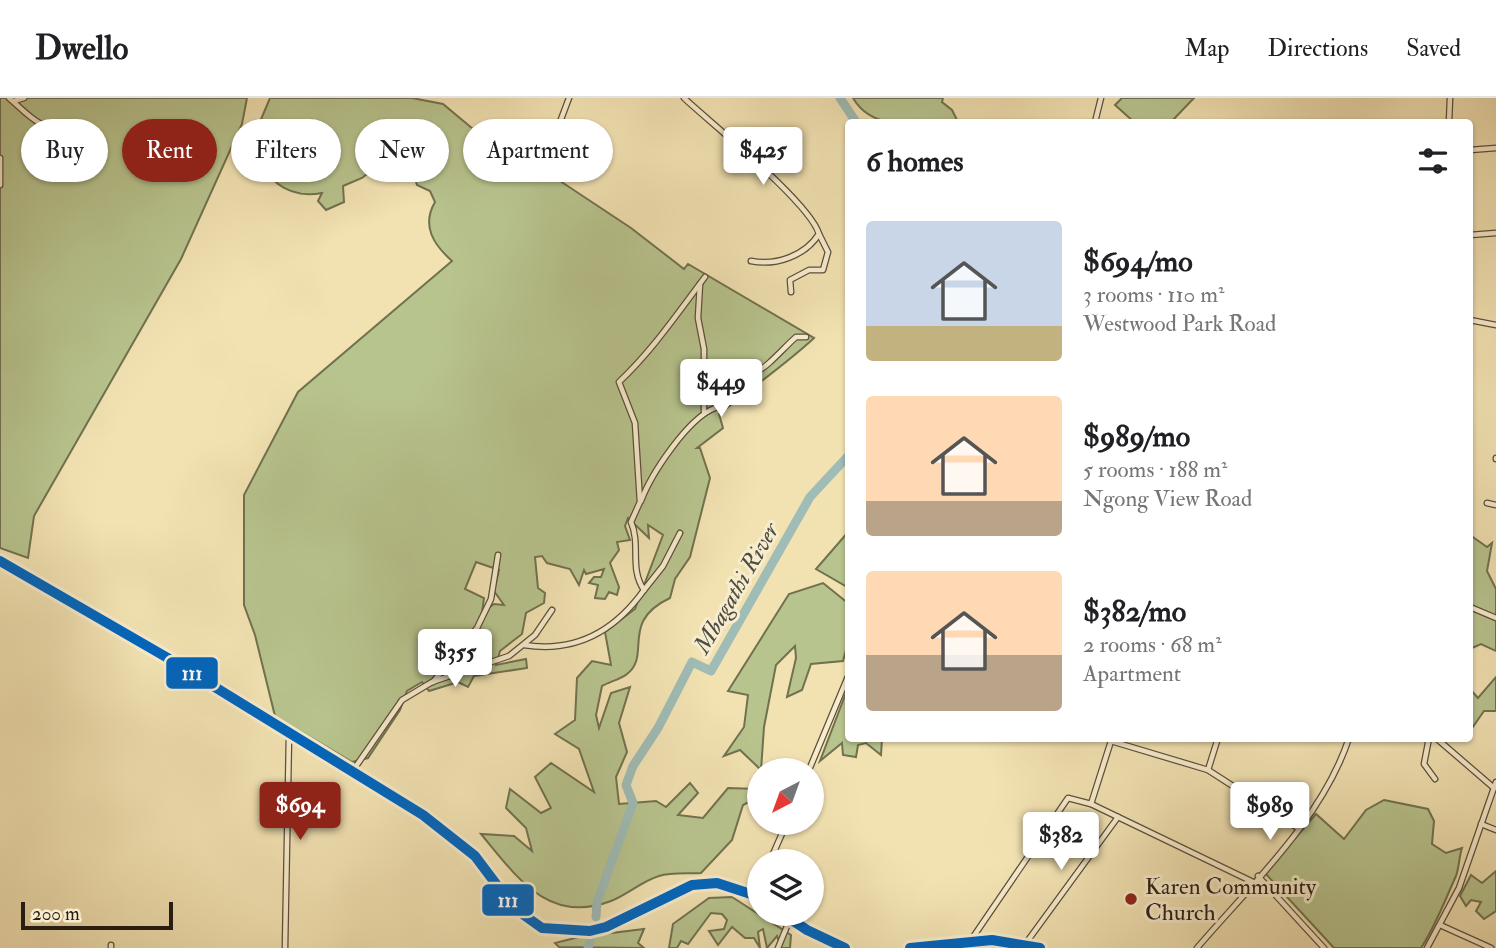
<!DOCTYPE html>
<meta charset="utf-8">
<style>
body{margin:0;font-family:"IM FELL Double Pica",serif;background:#f6f6f6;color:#202124;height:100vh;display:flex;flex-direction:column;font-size:26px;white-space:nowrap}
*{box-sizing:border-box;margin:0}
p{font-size:23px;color:#757577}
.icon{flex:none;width:38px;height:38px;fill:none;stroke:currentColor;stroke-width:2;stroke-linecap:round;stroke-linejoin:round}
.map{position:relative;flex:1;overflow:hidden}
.drawer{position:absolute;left:845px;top:21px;width:628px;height:623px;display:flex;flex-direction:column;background:#fff;border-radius:7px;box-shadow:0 2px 5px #0004}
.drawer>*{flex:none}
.hud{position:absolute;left:21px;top:21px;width:665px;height:63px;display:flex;gap:14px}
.needle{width:46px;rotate:221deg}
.buttons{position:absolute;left:747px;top:660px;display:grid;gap:14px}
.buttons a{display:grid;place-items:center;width:77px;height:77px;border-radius:50%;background:#fff;box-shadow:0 2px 5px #0004;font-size:35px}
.scale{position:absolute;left:21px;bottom:18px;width:152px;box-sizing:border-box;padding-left:7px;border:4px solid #2a1e12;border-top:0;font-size:19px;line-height:24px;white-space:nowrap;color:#2a1e12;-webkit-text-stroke:5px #f7eccd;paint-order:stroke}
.price{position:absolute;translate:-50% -60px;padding:0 16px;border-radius:7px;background:#fff;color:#222;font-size:23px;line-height:46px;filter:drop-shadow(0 2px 4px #0008)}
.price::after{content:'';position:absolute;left:50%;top:42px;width:21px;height:16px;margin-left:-10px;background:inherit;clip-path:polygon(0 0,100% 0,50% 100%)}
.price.current{background:#8f2418;color:#fff}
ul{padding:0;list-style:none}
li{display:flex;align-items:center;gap:21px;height:175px;padding:0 21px}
li span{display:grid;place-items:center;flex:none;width:196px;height:140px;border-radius:7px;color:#555}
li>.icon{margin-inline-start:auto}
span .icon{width:84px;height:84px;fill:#fffc;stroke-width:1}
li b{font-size:30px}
h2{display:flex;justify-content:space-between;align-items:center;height:84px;padding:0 21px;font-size:30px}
.pill{padding:0 24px;border-radius:32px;background:#fff;box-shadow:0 2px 5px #0004;font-size:24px;line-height:63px}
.pill.current{background:#8f2418;color:#fff}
header{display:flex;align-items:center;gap:42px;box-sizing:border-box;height:98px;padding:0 35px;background:#fff;border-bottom:2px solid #e0e0e0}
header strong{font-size:33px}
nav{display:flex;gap:38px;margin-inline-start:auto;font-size:24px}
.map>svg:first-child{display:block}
.green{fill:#b8c48e;stroke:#717150;stroke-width:2;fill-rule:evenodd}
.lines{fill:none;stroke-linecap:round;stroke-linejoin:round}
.river{stroke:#9fbcb6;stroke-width:9}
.street-casing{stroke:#5c4f3a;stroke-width:7}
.secondary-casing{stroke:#2a1e12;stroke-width:9}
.street{stroke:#f7eccd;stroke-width:4.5}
.secondary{stroke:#f7eccd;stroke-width:6}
.bus-1-casing{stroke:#f7eccd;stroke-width:16}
.bus-1{stroke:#0065bd;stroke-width:10}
.poi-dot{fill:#8f2418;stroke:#f7eccd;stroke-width:2.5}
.labels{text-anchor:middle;stroke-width:6;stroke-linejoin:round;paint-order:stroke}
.poi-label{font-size:23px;fill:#2a1e12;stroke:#f7eccd;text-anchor:start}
.water-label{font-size:24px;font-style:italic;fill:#4d4d43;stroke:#f7eccd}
.line-badge{stroke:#f7eccd;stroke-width:2.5}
.badge-label{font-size:19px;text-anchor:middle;font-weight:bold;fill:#fff}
</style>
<header>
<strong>Dwello</strong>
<nav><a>Map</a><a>Directions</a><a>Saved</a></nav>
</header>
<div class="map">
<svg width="1496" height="850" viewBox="0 0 1496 850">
<rect width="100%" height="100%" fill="#f2e2b2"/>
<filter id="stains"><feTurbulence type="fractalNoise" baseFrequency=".00286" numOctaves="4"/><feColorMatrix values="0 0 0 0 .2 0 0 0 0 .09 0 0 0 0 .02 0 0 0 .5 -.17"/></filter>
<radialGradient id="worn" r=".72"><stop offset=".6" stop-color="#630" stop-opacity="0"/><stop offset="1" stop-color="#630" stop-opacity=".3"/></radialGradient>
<g class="green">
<polygon points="0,0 247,0 242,26 181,161 34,418 28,460 0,450"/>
<path d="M270 0H412L443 6 473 31 539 69 631 130 684 171 688 166 814 240C784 268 751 290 719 316L723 330 697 350H700L710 380 690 459 675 481 670 500C619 524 652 557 627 576 621 581 609 584 602 588L596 617 599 630 611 595 630 589 619 625 627 654 616 679 619 706 656 703 666 709 690 685 698 695 678 717 703 720 728 690 759 691V699L743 707 732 742 701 775C688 776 671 774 659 778 642 783 627 797 611 803 548 827 517 779 481 736L514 738 532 753 526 730 506 710 510 691 541 715 551 710 535 679 551 665 594 694 579 651 555 636 575 622 577 580 592 563 611 567 605 534 635 511 663 437 648 427 649 440 628 420 625 428 630 442 617 444 619 452 610 465 619 489 617 497 609 494 605 501 595 500 598 487 589 485 594 479H601L604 471 586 476 584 472 579 487 570 471 547 465 542 458 535 459 538 490 545 495 544 505 526 515 522 536 500 553 496 567 526 561 527 570 474 578 468 589 458 584 429 593 422 584 407 593 400 612 368 660 352 664 275 618 255 537 244 507V397L298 294 452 163C434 147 421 128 435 104L430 93 417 87 410 64 407 25H397L388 54 372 57 376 69 362 80 343 88 344 104 326 112 318 103 322 95C284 102 263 78 251 45ZM476 464 499 472 494 493 504 507 494 506 482 515 484 500 465 491Z"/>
<path d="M853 0H943L942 4 952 12 958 24C922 25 874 36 853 0Z"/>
<polygon points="1122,0 1194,0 1171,24 1134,24 1115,7"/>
<polygon points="849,433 849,490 816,471"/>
<polygon points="1470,437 1487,449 1492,445 1487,473 1496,491 1496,553 1481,546 1472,550 1470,557"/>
<polygon points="823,485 849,506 849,541 843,563 811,566 802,592 787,599 796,560 795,548 776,567 764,629 761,672 740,652 724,658 744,629 748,597 728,593 789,496"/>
<polygon points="1496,579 1496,613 1484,613 1470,633 1470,591 1478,600"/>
<polygon points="849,587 849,640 882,641 881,657 866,645 858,647 856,659 843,657 842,645 820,663"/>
<path d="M1384 702 1428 711 1434 723 1432 746 1446 755 1462 750C1459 759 1459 770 1456 778 1445 802 1436 827 1421 850H1334L1265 775 1316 716 1344 741 1366 712Z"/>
<polygon points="1496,773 1496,813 1484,821 1476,813 1481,804 1471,802 1466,808 1460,798 1471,777 1482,785"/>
<polygon points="732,799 791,837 790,850 781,850 777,838 767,850 763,831 758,834 760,850 754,840 745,840 732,829 718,847 709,833 724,831 727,822 722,816 711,815 688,846 681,843 677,850 669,850 673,826 709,800"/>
<polygon points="644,831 638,845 644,850 559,849 555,845 579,839"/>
</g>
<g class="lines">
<g class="river">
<polyline points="840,0 856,24"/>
<polyline points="596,819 597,804 633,705 626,687 633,668 658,630 692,564 711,573 810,399 849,357"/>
<polyline points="588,850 590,844"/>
</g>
<g class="street-casing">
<g id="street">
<path d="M9 0C28 16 40 33 67 31"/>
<path d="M684 0C712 26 810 105 819 136 805 158 776 168 751 163"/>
<polyline points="14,3 24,0"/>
<polyline points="1095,24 1101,0"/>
<polyline points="1449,24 1450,0"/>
<polyline points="554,40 569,0"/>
<polyline points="1470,52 1496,50"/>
<polyline points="0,60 0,87"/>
<polyline points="1470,137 1496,135"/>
<polyline points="700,186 698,220 704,251 704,314"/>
<polyline points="791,194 790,182 809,172 823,172 828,154 819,136"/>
<polyline points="1470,222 1496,227"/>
<polyline points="1496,361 1496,360"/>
<path d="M641 403C651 376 688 320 715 310 729 280 748 284 769 265 778 257 787 247 796 239H806"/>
<polyline points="1487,405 1496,407"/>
<polyline points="644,492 663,468 680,435"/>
<polyline points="1470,509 1496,520"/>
<path d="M524 547C575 555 614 534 644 492 629 470 641 447 631 424L640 404 635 325 619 284C652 253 677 216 705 179"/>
<polyline points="433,584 477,530 491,501 498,457"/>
<polyline points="1218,640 1208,672 1298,730"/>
<polyline points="1429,640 1424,666 1435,681"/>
<polyline points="1436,640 1494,690"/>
<polyline points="1111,643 1208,672"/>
<polyline points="809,672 849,576"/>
<polyline points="352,674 402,602 432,584 509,558 535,537 552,512"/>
<polyline points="1091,706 1111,643"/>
<polyline points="1481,726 1496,732"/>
<polyline points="770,763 787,724"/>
<polyline points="1258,778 1324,850"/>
<polyline points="1440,827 1491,850"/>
<polyline points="969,845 1068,700 1091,706 1253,784"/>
<polyline points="1026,845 1118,719"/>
<polyline points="111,850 111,847"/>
<polyline points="285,850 289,637"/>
<polyline points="778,850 790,821"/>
<path d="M1197 850C1251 787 1323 720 1349 640"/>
<polyline points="1427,850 1459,790 1496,684"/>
</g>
</g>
<g class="secondary-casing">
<g id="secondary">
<polyline points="0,463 166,559 423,717 475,758 514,810 542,830 590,833 606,829 692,787 717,785 760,799"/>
<polyline points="783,816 807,832 845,850"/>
<polyline points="910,850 992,842 1040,850"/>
</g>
</g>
<use href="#street" class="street"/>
<use href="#secondary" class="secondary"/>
<g class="bus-1-casing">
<g id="bus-1">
<polyline points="0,463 166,559 423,717 475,758 514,810 542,830 590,833 606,829 692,787 717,785 760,799"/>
<polyline points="783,816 807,832 845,850"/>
<polyline points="910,850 992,842 1040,850"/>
</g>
</g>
<use href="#bus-1" class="bus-1"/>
</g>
<circle class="poi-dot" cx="1131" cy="801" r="7"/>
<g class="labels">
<g class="poi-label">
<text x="1145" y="796">Karen Community<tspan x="1145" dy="26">Church</tspan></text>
</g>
<g class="water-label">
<text transform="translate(736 490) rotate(-60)" y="8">Mbagathi River</text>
</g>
</g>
<g class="line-badge">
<rect x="165" y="558" width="54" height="34" rx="7" fill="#0065bd"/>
<rect x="481" y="785" width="54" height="34" rx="7" fill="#0065bd"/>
</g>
<g class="badge-label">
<text x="192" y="582">111</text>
<text x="508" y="809">111</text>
</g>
<rect width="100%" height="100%" filter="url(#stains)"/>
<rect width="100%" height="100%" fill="url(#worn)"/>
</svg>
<div class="buttons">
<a><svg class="needle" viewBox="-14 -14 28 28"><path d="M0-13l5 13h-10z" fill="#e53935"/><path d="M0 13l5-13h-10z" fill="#757577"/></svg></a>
<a><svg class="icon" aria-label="layers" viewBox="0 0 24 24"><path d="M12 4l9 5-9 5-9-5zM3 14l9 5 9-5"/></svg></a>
</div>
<div class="scale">200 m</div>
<b class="price" style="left:763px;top:89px">$425</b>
<b class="price" style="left:721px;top:321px">$449</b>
<b class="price" style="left:455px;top:591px">$355</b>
<b class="price current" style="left:300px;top:744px">$694</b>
<b class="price" style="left:1270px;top:744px">$989</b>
<b class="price" style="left:1061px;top:774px">$382</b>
<div class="hud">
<a class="pill">Buy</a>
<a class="pill current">Rent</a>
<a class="pill">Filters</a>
<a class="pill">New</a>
<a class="pill">Apartment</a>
</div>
<section class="drawer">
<h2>6 homes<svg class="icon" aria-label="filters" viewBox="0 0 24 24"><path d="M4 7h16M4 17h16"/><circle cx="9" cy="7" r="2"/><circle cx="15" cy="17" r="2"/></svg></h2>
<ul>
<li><span style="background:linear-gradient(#c9d6e8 75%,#c2b280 0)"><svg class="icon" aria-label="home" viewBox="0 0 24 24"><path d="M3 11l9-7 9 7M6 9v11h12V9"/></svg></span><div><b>$694/mo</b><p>3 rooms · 110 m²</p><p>Westwood Park Road</p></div></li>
<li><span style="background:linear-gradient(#ffd9b3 75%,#b9a48a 0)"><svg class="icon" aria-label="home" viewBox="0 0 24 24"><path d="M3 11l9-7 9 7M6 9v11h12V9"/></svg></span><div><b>$989/mo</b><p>5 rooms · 188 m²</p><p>Ngong View Road</p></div></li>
<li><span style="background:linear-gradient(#ffd9b3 60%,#b9a48a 0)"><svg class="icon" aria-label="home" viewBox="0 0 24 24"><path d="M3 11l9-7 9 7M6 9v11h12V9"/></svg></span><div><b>$382/mo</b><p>2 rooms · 68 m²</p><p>Apartment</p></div></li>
</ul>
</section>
</div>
